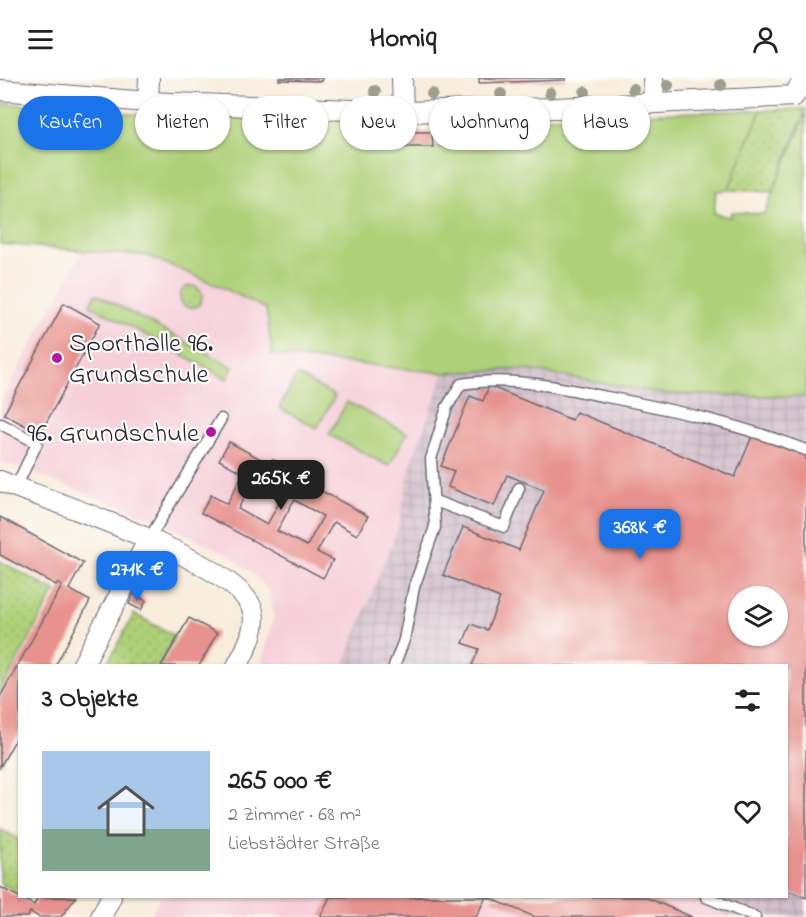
<!DOCTYPE html>
<html lang="de">
<meta charset="utf-8">
<style>
body{margin:0;font-family:"Indie Flower",sans-serif;background:#f6f6f6;color:#222;height:100vh;display:flex;flex-direction:column;font-size:22px;white-space:nowrap}
*{box-sizing:border-box;margin:0}
p{font-size:20px;color:#767676}
.icon{flex:none;width:33px;height:33px;fill:none;stroke:currentColor;stroke-width:2;stroke-linecap:round;stroke-linejoin:round}
.map{position:relative;flex:1;overflow:hidden}
.drawer{position:absolute;left:18px;top:586px;width:770px;height:234px;display:flex;flex-direction:column;background:#fff;border-radius:0px;box-shadow:0 2px 4px #0004}
.drawer>*{flex:none}
.hud{position:absolute;left:18px;top:18px;width:771px;height:54px;display:flex;gap:12px}
.controls{position:absolute;left:728px;top:508px;display:grid;gap:12px}
.controls a{display:grid;place-items:center;width:60px;height:60px;border-radius:50%;background:#fff;box-shadow:0 2px 4px #0004;font-size:30px}
.price{position:absolute;translate:-50% -51px;padding:0 14px;border-radius:12px;background:#1a73e8;color:#fff;font-size:20px;line-height:39px;filter:drop-shadow(0 2px 3px #0008)}
.price::after{content:'';position:absolute;left:50%;top:36px;width:18px;height:14px;margin-left:-9px;background:inherit;clip-path:polygon(0 0,100% 0,50% 100%)}
.price.on{background:#222;color:#fff}
ul{padding:0;list-style:none}
li{display:flex;align-items:center;gap:18px;height:150px;padding:0 24px}
li+li{border-top:2px solid #e0e0e0}
li span{display:grid;place-items:center;flex:none;width:168px;height:120px;border-radius:0px;color:#555}
li>.icon{margin-inline-start:auto}
span .icon{width:72px;height:72px;fill:#fffc;stroke-width:1}
li b{font-size:26px}
h2{display:flex;justify-content:space-between;align-items:center;height:72px;padding:0 24px;font-size:26px}
.pill{padding:0 21px;border-radius:27px;background:#fff;box-shadow:0 2px 4px #0004;font-size:21px;line-height:54px}
.pill.on{background:#1a73e8;color:#fff}
header{display:flex;justify-content:space-between;align-items:center;height:78px;padding:0 24px;background:#fff;font-size:27px;font-weight:700}
.map>svg:first-child{display:block}
.built{fill:#f6cfd9}
.industrial{fill:url(#industrial-grid);fill-rule:evenodd}
.grass{fill:url(#grass-dots);stroke:#68795a;stroke-width:1.5}
.garden{fill:#aed078;stroke:#68795a;stroke-width:1.5}
.building{fill:#e7928e;fill-rule:evenodd}
.lines{fill:none;stroke-linecap:round;stroke-linejoin:round}
.service-casing{stroke:#6d6973;stroke-width:13}
.minor-casing{stroke:#6d6973;stroke-width:22}
.service{stroke:#fff;stroke-width:10}
.minor{stroke:#fff;stroke-width:20}
.tree{fill:#9d9e8f}
.poi-dot{fill:#b5179e;stroke:#fdfcf7;stroke-width:2}
.labels{text-anchor:middle;stroke-width:4.5;stroke-linejoin:round;paint-order:stroke}
.poi-label{font-size:27px;fill:#22223b;stroke:#fdfcf7;text-anchor:start}
</style>
<header><svg class="icon" aria-label="menu" viewBox="0 0 24 24"><path d="M4 6h16M4 12h16M4 18h16"/></svg>Homiq<svg class="icon" aria-label="person" viewBox="0 0 24 24"><circle cx="12" cy="8" r="4"/><path d="M4 21q1-7 8-7t8 7"/></svg></header>
<div class="map">
<svg width="806" height="839" viewBox="0 0 806 839">
<defs>
<pattern id="industrial-grid" width="8" height="8" patternUnits="userSpaceOnUse" patternTransform="scale(1.5)"><rect width="8" height="8" fill="#d1bdcb"/><path d="M0 4h8M4 0v8" fill="none" stroke="#b3a2af"/></pattern>
<pattern id="grass-dots" width="8" height="8" patternUnits="userSpaceOnUse" patternTransform="scale(1.5)"><rect width="8" height="8" fill="#aed078"/><path d="M2 2h.1M6 6h.1" fill="none" stroke="#95b269" stroke-width="1.8" stroke-linecap="round"/></pattern>
</defs>
<rect width="100%" height="100%" fill="#fdfcf7"/>
<filter id="ink" filterUnits="userSpaceOnUse"><feTurbulence type="fractalNoise" baseFrequency=".0167" numOctaves="2"/><feDisplacementMap in="SourceGraphic" scale="12" xChannelSelector="R" yChannelSelector="G"/><feConvolveMatrix kernelMatrix="1 2 1 2 8 2 1 2 1" color-interpolation-filters="sRGB"/></filter>
<filter id="wash" filterUnits="userSpaceOnUse"><feTurbulence type="fractalNoise" baseFrequency=".008" numOctaves="4" result="noise"/><feDisplacementMap in="SourceGraphic" scale="24" xChannelSelector="R" yChannelSelector="G"/><feGaussianBlur stdDeviation="1.35" result="paint"/><feColorMatrix in="noise" values="0 0 0 0 0 0 0 0 0 0 0 0 0 0 0 0 0 1.4 0 .05"/><feComposite in="paint" operator="in"/></filter>
<g filter="url(#wash)">
<rect width="100%" height="100%" fill="#f8ecdb"/>
<g class="built">
<polygon points="82,174 148,178 226,211 266,231 272,277 444,295 409,391 400,445 343,588 272,588 262,583 274,538 269,513 254,497 227,476 159,443 0,383 0,325"/>
<polygon points="160,819 238,819 246,823 248,819 684,819 733,839 150,839"/>
</g>
<path class="industrial" d="M523 291 664 316 806 319V839H733L684 819H786V588H343L400 445 409 391 444 295ZM738 519H777V558H738Z"/>
<g class="grass">
<polygon points="806,31 772,114 728,112 761,32"/>
<circle cx="191" cy="219" r="11"/>
<polygon points="0,483 55,513 0,615"/>
<polygon points="134,536 175,558 159,588 106,588"/>
<polygon points="0,751 19,761 19,815 0,805"/>
</g>
<g class="garden">
<polygon points="0,25 148,37 381,43 394,70 442,69 451,42 761,32 728,112 716,113 714,135 730,139 732,134 764,136 806,36 806,319 664,316 523,291 444,295 272,277 266,231 226,211 148,178 0,166"/>
<polygon points="96,216 233,289 227,301 90,227"/>
<polygon points="297,297 335,318 317,350 279,330"/>
<polygon points="347,324 407,355 389,388 329,357"/>
</g>
<g id="blocks">
<g class="building">
<polygon points="279,0 322,0 322,3 279,2"/>
<polygon points="479,0 566,0 566,2 479,5"/>
<polygon points="401,54 432,54 433,69 401,69"/>
<polygon points="64,225 100,245 40,356 4,336"/>
<path d="M489 308 572 342 576 334 735 399 753 356 806 378V820L786 812V588H472L479 571 463 565 471 546 487 552 500 520 443 497 463 449 519 472 544 412 507 397 494 428 448 409 454 393 441 388 470 318 483 323ZM738 519H777V558H738Z"/>
<path d="M229 364 270 386 272 381 290 391 288 395 368 438 357 457 334 444 317 474 333 482 323 500 201 435 211 417 227 426 243 395 219 382ZM254 401 283 417 267 447 238 431ZM294 422 323 438 307 468 277 453Z"/>
<polygon points="0,439 83,485 69,511 90,523 55,588 20,588 20,653 0,689 0,619 62,508 57,505 56,507 0,477"/>
<polygon points="134,516 146,523 141,532 129,526"/>
<polygon points="189,540 217,555 199,588 161,588"/>
<polygon points="0,809 34,827 38,819 76,819 61,839 39,839 30,834 28,839 0,839"/>
<polygon points="330,819 486,819 476,839 320,839"/>
<polygon points="487,819 645,819 692,839 535,839"/>
</g>
</g>
</g>
<g filter="url(#ink)">
<use href="#blocks" fill-opacity="0" stroke="#6d6973" stroke-width="1.5"/>
<g class="lines">
<g class="service-casing">
<g id="service">
<polyline points="1,346 37,365 16,409"/>
<polyline points="435,423 504,449 519,410"/>
<polyline points="149,461 221,341"/>
<path d="M394 588 404 562 414 509 435 449 431 381 447 329 461 306C510 298 559 309 607 319 675 332 741 347 806 372"/>
<polyline points="706,819 755,839"/>
</g>
</g>
<g class="minor-casing">
<g id="minor">
<polyline points="402,0 403,34"/>
<polyline points="653,0 654,25"/>
<polyline points="0,12 148,24 403,34 557,30 794,18 804,0"/>
<polyline points="148,24 149,0"/>
<path d="M0 403C53 424 228 481 251 528 260 546 246 572 237 588"/>
<polyline points="82,588 149,461"/>
<polyline points="101,839 111,819"/>
</g>
</g>
<use href="#service" class="service"/>
<use href="#minor" class="minor"/>
</g>
<g class="tree">
<circle cx="668" cy="7" r="6"/>
<circle cx="721" cy="7" r="6"/>
<circle cx="633" cy="11" r="6"/>
<circle cx="375" cy="13" r="6"/>
<circle cx="585" cy="14" r="6"/>
<circle cx="550" cy="15" r="6"/>
<circle cx="432" cy="16" r="6"/>
<circle cx="501" cy="16" r="6"/>
</g>
</g>
<g class="poi-dot">
<circle cx="57" cy="280" r="6"/>
<circle cx="211" cy="354" r="6"/>
</g>
<g class="labels">
<g class="poi-label">
<text x="69" y="273">Sporthalle 96.<tspan x="69" dy="31">Grundschule</tspan></text>
<text x="199" y="363" text-anchor="end">96. Grundschule</text>
</g>
</g>
</svg>
<div class="controls">
<a><svg class="icon" aria-label="layers" viewBox="0 0 24 24"><path d="M12 4l9 5-9 5-9-5zM3 14l9 5 9-5"/></svg></a>
</div>
<b class="price on" style="left:281px;top:433px">265K €</b>
<b class="price" style="left:640px;top:482px">368K €</b>
<b class="price" style="left:137px;top:524px">271K €</b>
<div class="hud">
<a class="pill on">Kaufen</a>
<a class="pill">Mieten</a>
<a class="pill">Filter</a>
<a class="pill">Neu</a>
<a class="pill">Wohnung</a>
<a class="pill">Haus</a>
</div>
<section class="drawer">
<h2>3 Objekte<svg class="icon" aria-label="filters" viewBox="0 0 24 24"><path d="M4 7h16M4 17h16"/><circle cx="9" cy="7" r="2"/><circle cx="15" cy="17" r="2"/></svg></h2>
<ul>
<li><span style="background:linear-gradient(#a9c7e8 65%,#7fa58c 0)"><svg class="icon" aria-label="home" viewBox="0 0 24 24"><path d="M3 11l9-7 9 7M6 9v11h12V9"/></svg></span><div><b>265 000 €</b><p>2 Zimmer · 68 m²</p><p>Liebstädter Straße</p></div><svg class="icon" aria-label="heart" viewBox="0 0 24 24"><path d="M12 20l-8-8c-3-5 5-10 8-4 3-6 11-1 8 4z"/></svg></li>
</ul>
</section>
</div>
